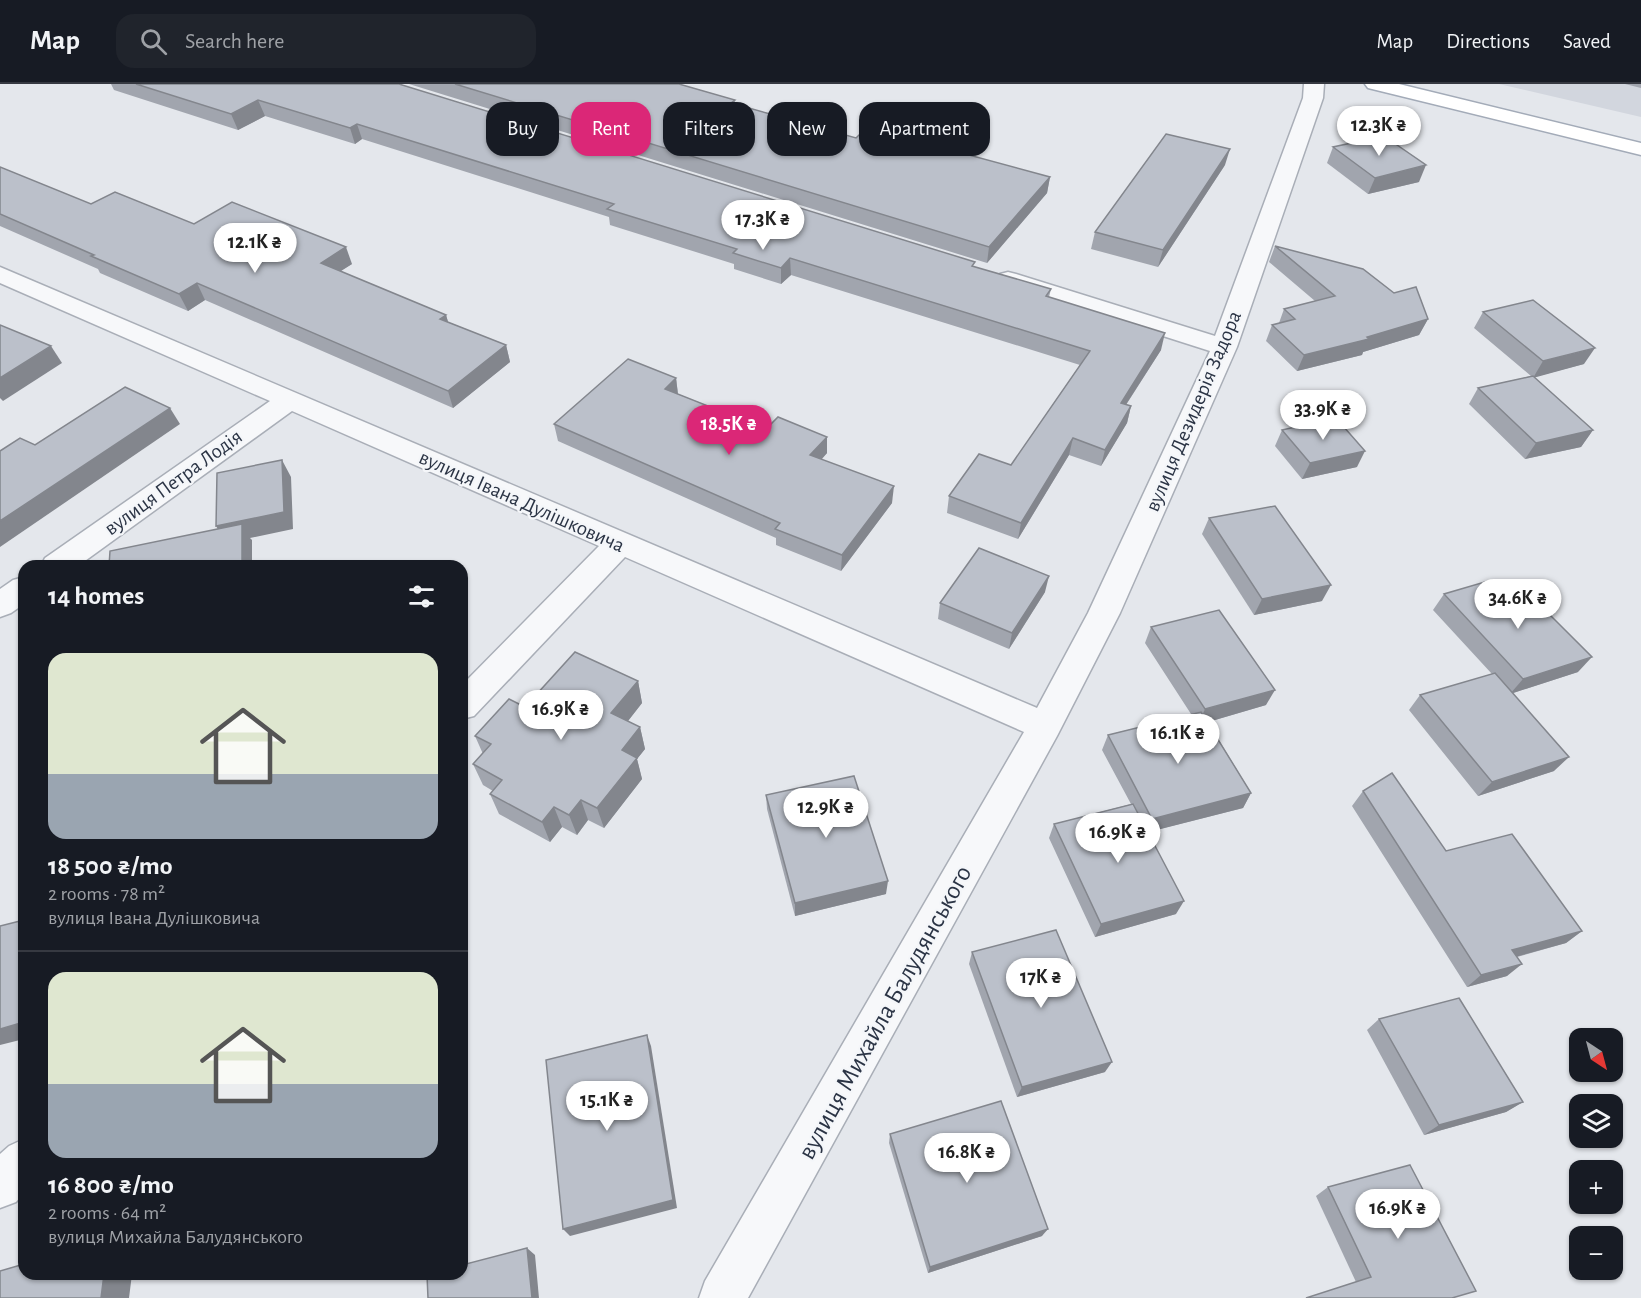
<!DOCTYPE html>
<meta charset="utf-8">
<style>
body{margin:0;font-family:"Alegreya Sans",sans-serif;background:#20242c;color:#f1f3f6;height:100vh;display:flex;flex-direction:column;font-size:22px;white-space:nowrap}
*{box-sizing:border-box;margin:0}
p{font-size:20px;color:#9ea1a6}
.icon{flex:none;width:33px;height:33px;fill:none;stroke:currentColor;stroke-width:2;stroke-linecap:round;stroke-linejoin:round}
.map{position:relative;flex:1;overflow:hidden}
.panel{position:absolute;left:18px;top:476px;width:450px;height:720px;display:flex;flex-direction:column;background:#171b24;border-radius:18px;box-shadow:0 2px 4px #0004}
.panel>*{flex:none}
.top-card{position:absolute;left:486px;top:18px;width:570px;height:54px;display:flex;gap:12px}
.needle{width:39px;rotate:144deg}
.fabs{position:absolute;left:1569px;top:944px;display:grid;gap:12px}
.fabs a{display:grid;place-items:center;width:54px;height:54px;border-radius:12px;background:#171b24;box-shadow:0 2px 4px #0004;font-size:30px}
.price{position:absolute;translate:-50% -51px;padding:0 14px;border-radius:21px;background:#fff;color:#222;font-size:20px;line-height:39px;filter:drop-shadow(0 2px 3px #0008)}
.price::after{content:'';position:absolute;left:50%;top:36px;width:18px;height:14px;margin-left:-9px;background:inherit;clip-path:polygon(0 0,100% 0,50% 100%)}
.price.current{background:#db2777;color:#fff}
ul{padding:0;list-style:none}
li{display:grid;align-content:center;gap:12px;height:318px;padding:0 30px}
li+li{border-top:2px solid #363941}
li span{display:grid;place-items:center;height:186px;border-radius:18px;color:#555}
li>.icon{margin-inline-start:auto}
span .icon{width:108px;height:108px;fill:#fffc;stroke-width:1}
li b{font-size:26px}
h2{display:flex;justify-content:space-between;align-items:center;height:72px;padding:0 30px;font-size:26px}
.pill{padding:0 21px;border-radius:18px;background:#171b24;box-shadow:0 2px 4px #0004;font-size:21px;line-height:54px}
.pill.current{background:#db2777;color:#fff}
header{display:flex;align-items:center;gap:36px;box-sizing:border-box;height:84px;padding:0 30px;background:#171b24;border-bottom:2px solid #363941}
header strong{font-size:28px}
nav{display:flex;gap:33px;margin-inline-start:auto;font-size:21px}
.search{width:420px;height:54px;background:#20242c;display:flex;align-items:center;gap:15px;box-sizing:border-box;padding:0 21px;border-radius:18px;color:#9ea1a6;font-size:22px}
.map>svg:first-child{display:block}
.built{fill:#d2d6de}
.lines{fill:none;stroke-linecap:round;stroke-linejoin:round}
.minor-casing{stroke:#a9aeb7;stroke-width:3}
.major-casing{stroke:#a3abb8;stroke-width:3}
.minor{fill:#f7f8fa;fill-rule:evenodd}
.major{fill:#fff;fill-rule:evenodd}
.wall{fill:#a1a5ae}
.shaded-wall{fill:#83868d}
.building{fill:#bbc0ca;stroke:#83868d;stroke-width:1.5}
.labels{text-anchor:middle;stroke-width:4.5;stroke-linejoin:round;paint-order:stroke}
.street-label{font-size:21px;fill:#2b3445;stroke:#f4f6f9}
.near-street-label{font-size:26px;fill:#2b3445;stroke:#f4f6f9}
</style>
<header>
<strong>Map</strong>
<div class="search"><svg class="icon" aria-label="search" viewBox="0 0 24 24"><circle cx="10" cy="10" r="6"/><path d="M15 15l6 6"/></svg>Search here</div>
<nav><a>Map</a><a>Directions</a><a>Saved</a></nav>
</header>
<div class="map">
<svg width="1641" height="1214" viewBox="0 0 1641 1214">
<rect width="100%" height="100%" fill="#e4e7ec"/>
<polygon class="built" points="1499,0 1641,0 1641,33"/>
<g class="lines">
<g class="minor-casing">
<g id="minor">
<polygon points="1304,0 1324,0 1323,14 1237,263 1120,529 1057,652 748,1214 699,1214 705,1197 1024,648 625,473 474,632 462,635 462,601 599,462 292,327 78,482 41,482 45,474 270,317 0,199 0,183 1037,624 1088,529 1210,267 1000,200 996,195 1000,190 1008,188 1016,190 1215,252 1303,14"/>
<polygon points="24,493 24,520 11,529 0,533 0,505 13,496"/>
<polygon points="24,1055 24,1109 16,1118 0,1124 0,1070 9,1062"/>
</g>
</g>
<g class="major-casing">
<polygon id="major" points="1365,0 1399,0 1641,59 1641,71 1368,4"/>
</g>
<use href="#minor" class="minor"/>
<use href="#major" class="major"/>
</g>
<g class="wall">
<polygon points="111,0 399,0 975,183 1051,205 1049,213 1161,266 1126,321 1131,322 1127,339 1101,382 1069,371 1018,455 947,429 949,412 1011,381 1080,281 791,191 781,200 734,185 734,180 610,141 609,133 362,55 355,60 265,32 238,46 114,6"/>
<polygon points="409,0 679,0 735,16 735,20 856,54 891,59 1050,93 1047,109 987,179"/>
<polygon points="1625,0 1641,0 1641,4"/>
<polygon points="1333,63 1419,98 1368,110 1327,79"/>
<polygon points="1225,81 1158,183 1091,165 1095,148"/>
<polygon points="0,83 91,120 194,140 352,180 340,187 446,231 448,238 506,261 510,278 453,324 205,216 188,227 100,189 98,185 0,142"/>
<polygon points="1275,162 1428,235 1419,251 1363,268 1362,271 1297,287 1266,257 1272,241 1279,239 1284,225 1315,217 1269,178"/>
<polygon points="1483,228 1584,280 1534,293 1593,346 1581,363 1525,375 1469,320 1478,304 1531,292 1474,244"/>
<polygon points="676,294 678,310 827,369 821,376 892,419 841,487 776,461 776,454 558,357 554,340"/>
<polygon points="1282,346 1357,383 1302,395 1275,362"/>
<polygon points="1209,434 1322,517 1254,531 1202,450"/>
<polygon points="1045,508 1009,565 938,535 940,519"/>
<polygon points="1444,510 1578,588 1513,609 1554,687 1478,712 1409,626 1420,611 1492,590 1433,526"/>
<polygon points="1151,543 1266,621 1208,638 1251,709 1243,724 1148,748 1176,830 1095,853 1049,754 1054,740 1131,720 1102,666 1108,651 1191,630 1145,559"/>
<polygon points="638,597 642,619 628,637 640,643 645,665 637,675 642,695 604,744 588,736 577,751 562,743 550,758 499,730 490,710 493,707 483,701 473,680 483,670 475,652 525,623"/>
<polygon points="1363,707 1446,767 1582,847 1566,859 1517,873 1507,892 1467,903 1352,722"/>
<polygon points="766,711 886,810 795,832 767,725"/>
<polygon points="972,868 1105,988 1017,1013 969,880"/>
<polygon points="1379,935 1523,1018 1506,1028 1424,1051 1367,946"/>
<polygon points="890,1050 1042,1152 928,1189 889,1059"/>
<polygon points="1328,1103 1476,1207 1356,1198 1316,1112"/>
</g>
<g class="shaded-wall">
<polygon points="258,16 265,32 238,46 231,30"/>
<polygon points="357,40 362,55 355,60 350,44"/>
<polygon points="1230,65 1225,81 1158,183 1163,166"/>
<polygon points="1426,81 1419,98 1368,110 1375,94"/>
<polygon points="1050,93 1047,109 987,179 989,163"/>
<polygon points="346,163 352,180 327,196 321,179"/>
<polygon points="790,174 791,191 781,200 781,184"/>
<polygon points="197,199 205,216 188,227 179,210"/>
<polygon points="446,231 451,248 440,235"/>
<polygon points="1428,235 1419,251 1363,268 1362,271 1297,287 1304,271"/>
<polygon points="1165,249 1161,266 1116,336 1121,319"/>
<polygon points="506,261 510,278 453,324 448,307"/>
<polygon points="51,262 62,279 3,317 0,314 0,294"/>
<polygon points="1595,264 1584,280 1533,294 1543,277"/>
<polygon points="676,294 678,311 665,305"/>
<polygon points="1131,322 1127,339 1101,382 1105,366"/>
<polygon points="170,324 180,340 0,463 0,437"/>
<polygon points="1593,346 1581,363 1525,375 1536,359"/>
<polygon points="827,353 827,369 810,388 810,371"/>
<polygon points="1073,354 1069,371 1018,455 1021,439"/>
<polygon points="1365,367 1357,383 1302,395 1310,379"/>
<polygon points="282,376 291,393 293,445 250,454 252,456 252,482 242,482 226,459 216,442"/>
<polygon points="894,402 892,419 841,487 842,471"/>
<polygon points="1049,492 1045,508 1009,565 1012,549"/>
<polygon points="1331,501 1322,517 1254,531 1262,515"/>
<polygon points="1592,573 1578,588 1510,610 1523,595"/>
<polygon points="638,597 642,619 617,651 611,629"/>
<polygon points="1275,606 1266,621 1198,641 1205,625"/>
<polygon points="640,643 645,665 637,675 642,695 604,744 597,724 622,666"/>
<polygon points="1569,673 1554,687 1478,712 1492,698"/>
<polygon points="1251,709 1243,724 1145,749 1152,735"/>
<polygon points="581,716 588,736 577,751 569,731"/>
<polygon points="554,723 562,743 550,758 542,738"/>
<polygon points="888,797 886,810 795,832 795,819"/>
<polygon points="1184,817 1176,830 1095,853 1101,840"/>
<polygon points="1582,847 1566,859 1497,878 1512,866"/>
<polygon points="1522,880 1507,892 1467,903 1481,891"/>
<polygon points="24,938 24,955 0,961 0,945"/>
<polygon points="647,951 651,962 677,1124 570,1152 563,1145"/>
<polygon points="1112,978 1105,988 1017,1013 1022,1003"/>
<polygon points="1523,1018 1506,1028 1424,1051 1439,1041"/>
<polygon points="1048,1145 1042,1152 928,1189 930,1183"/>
<polygon points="527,1164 535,1171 539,1214 532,1214"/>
<polygon points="104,1190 132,1190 129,1214 101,1214"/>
</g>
<g class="building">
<polygon points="136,0 399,0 975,178 972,182 1051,205 1046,212 1165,249 1121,319 1131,322 1105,366 1073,354 1021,439 949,412 979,370 1011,381 1090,267 790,174 781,184 733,169 737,165 607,125 614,120 357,40 350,44 258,16 231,30"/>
<polygon points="455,0 679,0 735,16 731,19 856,54 860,50 891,59 899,52 1050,93 989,163"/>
<polygon points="1166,50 1230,65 1163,166 1095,148"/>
<polygon points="1384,52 1426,81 1375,94 1333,63"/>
<polygon points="0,83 91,120 115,108 194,140 232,118 346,163 321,179 446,231 440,235 506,261 448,307 197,199 179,210 91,172 94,171 0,130"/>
<polygon points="1275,162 1363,185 1394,209 1416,203 1428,235 1367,253 1369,255 1304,271 1272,241 1295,235 1284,225 1335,212"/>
<polygon points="1533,216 1595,264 1543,277 1483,228"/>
<polygon points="0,241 51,262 0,294"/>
<polygon points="628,275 676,294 665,305 766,345 778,333 827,353 810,371 894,402 842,471 775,445 780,439 554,340"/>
<polygon points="1533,292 1593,346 1536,359 1478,304"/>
<polygon points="125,303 170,324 0,437 0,367 20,354 35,361"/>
<polygon points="1336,334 1365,367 1310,379 1282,346"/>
<polygon points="282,376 284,428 216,442 217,389"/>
<polygon points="1275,422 1331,501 1262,515 1209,434"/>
<polygon points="242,440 242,482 109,482 110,467"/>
<polygon points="979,464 1049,492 1012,549 940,519"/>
<polygon points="1488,497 1510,519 1532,513 1592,573 1523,595 1444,510"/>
<polygon points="1219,526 1275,606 1205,625 1151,543"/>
<polygon points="575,568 638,597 611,629 640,643 622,666 637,674 597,724 581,716 569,731 554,723 542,738 490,710 502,696 473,680 491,660 475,652 509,615 525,623"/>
<polygon points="1495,589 1569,673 1492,698 1420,611"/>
<polygon points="1201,628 1251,709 1152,735 1108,651"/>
<polygon points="1392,689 1446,767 1512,750 1582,847 1512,866 1522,880 1481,891 1363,707"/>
<polygon points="854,692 888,797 795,819 766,711"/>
<polygon points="1133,720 1184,817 1101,840 1054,740"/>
<polygon points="24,836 24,938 0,945 0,842"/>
<polygon points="1056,846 1112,978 1022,1003 972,868"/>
<polygon points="1459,914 1523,1018 1439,1041 1379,935"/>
<polygon points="647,951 673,1116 563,1145 546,976"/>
<polygon points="1001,1017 1048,1145 930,1183 890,1050"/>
<polygon points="1410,1081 1476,1207 1452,1214 1306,1214 1371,1193 1328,1103"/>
<polygon points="527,1164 532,1214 428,1214 427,1191 432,1190 462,1190 462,1181"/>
<polygon points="24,1180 24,1190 104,1190 101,1214 0,1214 0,1187"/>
</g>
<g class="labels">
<g class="street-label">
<text transform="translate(1193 327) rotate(-67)" y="7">вулиця Дезидерія Задора</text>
<text transform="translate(173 398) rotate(-36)" y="7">вулиця Петра Лодія</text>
<text transform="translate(522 417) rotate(24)" y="7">вулиця Івана Дулішковича</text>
</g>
<g class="near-street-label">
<text transform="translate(884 928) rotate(-61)" y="9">вулиця Михайла Балудянського</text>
</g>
</g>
</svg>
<div class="fabs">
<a><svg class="needle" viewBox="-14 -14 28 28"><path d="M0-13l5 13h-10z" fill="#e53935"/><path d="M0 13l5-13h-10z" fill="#9ea1a6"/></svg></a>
<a><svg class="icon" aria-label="layers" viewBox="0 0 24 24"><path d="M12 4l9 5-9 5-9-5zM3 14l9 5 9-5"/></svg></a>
<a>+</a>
<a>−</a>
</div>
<b class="price" style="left:1379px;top:73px">12.3K ₴</b>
<b class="price" style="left:763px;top:167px">17.3K ₴</b>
<b class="price" style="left:255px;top:190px">12.1K ₴</b>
<b class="price" style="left:1323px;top:357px">33.9K ₴</b>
<b class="price current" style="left:729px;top:372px">18.5K ₴</b>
<b class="price" style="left:1518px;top:546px">34.6K ₴</b>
<b class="price" style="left:561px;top:657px">16.9K ₴</b>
<b class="price" style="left:1178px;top:681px">16.1K ₴</b>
<b class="price" style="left:826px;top:755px">12.9K ₴</b>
<b class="price" style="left:1118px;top:780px">16.9K ₴</b>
<b class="price" style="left:1041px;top:925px">17K ₴</b>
<b class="price" style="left:607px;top:1048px">15.1K ₴</b>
<b class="price" style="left:967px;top:1100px">16.8K ₴</b>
<b class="price" style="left:1398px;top:1156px">16.9K ₴</b>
<div class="top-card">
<a class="pill">Buy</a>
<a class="pill current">Rent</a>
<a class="pill">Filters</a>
<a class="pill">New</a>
<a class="pill">Apartment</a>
</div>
<section class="panel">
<h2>14 homes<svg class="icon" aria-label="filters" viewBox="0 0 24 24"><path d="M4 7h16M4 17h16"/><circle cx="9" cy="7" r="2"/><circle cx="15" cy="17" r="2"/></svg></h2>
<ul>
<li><span style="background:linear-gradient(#dfe7d0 65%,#9aa5b1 0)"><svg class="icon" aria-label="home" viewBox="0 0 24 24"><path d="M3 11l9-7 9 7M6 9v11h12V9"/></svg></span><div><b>18 500 ₴/mo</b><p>2 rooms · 78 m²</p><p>вулиця Івана Дулішковича</p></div></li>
<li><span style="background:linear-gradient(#dfe7d0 60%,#9aa5b1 0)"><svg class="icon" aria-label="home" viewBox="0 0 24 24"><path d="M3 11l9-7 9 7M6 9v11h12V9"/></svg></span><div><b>16 800 ₴/mo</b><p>2 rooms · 64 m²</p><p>вулиця Михайла Балудянського</p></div></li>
</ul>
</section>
</div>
